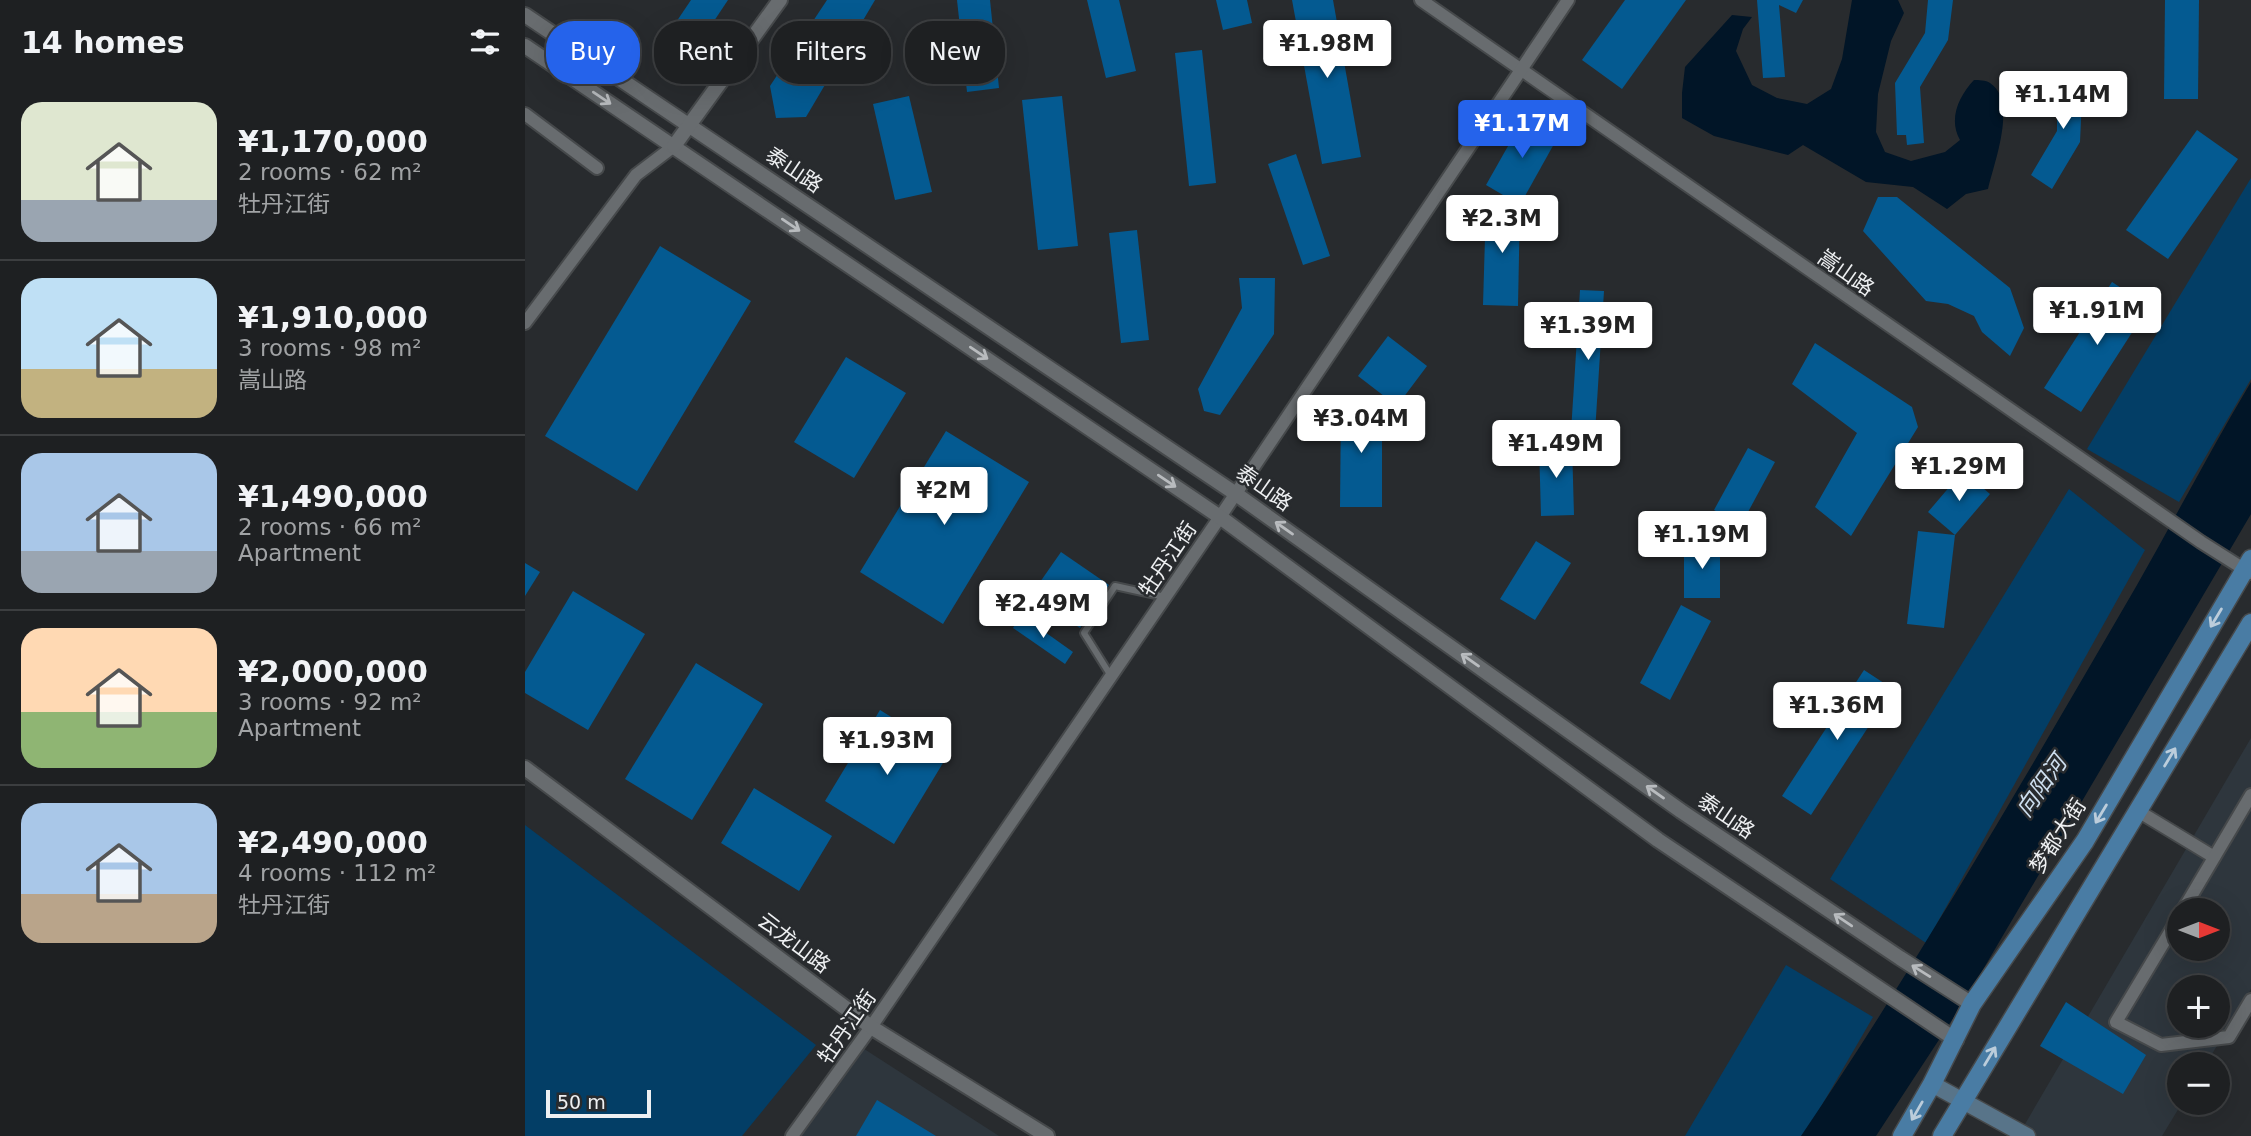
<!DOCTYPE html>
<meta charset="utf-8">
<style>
body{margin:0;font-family:"DejaVu Sans","Noto Sans SC",sans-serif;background:#2b2d2f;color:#f1f3f6;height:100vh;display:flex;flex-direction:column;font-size:26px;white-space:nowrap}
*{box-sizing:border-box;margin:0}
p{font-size:23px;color:#a1a3a5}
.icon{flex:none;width:38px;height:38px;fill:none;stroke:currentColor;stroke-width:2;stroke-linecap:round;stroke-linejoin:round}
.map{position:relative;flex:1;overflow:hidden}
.side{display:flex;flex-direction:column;background:#1e2022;width:525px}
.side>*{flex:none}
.guide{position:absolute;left:21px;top:21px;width:665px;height:63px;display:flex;gap:14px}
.needle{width:46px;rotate:90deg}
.buttons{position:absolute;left:1642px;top:898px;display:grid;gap:14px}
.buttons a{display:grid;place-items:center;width:63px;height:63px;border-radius:50%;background:#1e2022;box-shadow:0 7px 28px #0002,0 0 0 2px #3c3e40;font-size:35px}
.scale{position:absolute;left:21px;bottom:18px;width:105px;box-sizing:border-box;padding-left:7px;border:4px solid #eef0f2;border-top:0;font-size:19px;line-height:24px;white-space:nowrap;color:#eef0f2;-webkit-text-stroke:5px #282b2e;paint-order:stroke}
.price{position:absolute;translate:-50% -60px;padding:0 16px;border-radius:7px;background:#fff;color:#222;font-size:23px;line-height:46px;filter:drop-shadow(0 2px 4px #0008)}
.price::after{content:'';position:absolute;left:50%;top:42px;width:21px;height:16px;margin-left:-10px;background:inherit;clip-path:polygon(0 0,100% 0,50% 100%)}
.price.active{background:#2563eb;color:#fff}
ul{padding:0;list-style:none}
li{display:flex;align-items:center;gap:21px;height:175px;padding:0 21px}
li+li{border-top:2px solid #3c3e40}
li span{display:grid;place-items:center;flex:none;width:196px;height:140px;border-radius:21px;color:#555}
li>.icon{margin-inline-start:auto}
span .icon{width:84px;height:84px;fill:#fffc;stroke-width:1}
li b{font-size:30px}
h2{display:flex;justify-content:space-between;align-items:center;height:84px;padding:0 21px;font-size:30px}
.pill{padding:0 24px;border-radius:28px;background:#1e2022;box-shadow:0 7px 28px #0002,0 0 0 2px #3c3e40;font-size:24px;line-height:63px}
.pill.active{background:#2563eb;color:#fff}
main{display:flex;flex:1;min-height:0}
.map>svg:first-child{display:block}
.built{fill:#2e363d;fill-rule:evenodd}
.green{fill:#033e66}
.water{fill:#011527}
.building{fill:#045a91}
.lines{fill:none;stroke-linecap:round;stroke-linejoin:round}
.service-casing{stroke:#46494b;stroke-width:10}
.minor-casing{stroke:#46494b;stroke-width:16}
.tertiary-casing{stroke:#46494b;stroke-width:18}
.secondary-casing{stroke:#46494b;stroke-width:19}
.primary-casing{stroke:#46494b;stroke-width:21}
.service{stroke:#686c6f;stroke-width:6}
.minor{stroke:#686c6f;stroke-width:12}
.tertiary{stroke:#686c6f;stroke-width:14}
.secondary{stroke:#587489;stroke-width:16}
.primary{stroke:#497ca4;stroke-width:18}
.oneway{stroke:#b8bbbe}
.oneway2{stroke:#bccddb}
.labels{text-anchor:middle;stroke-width:5;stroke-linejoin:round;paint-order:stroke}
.street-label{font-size:21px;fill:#eef0f2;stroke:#282b2e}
.water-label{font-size:23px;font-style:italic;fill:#cddeee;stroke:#282b2e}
</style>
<main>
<section class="side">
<h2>14 homes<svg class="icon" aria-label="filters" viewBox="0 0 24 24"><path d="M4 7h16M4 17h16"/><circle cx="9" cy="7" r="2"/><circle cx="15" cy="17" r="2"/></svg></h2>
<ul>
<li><span style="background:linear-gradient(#dfe7d0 70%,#9aa5b1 0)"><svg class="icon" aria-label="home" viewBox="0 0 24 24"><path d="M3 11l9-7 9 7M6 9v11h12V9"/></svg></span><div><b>¥1,170,000</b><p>2 rooms · 62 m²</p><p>牡丹江街</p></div></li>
<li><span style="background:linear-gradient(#bfe0f5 65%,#c2b280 0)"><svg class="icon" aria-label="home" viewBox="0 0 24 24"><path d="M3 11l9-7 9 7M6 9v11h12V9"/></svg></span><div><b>¥1,910,000</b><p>3 rooms · 98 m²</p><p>嵩山路</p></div></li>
<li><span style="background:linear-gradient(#a9c7e8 70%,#9aa5b1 0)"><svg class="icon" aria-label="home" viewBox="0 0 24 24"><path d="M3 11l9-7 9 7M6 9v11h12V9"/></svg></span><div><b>¥1,490,000</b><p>2 rooms · 66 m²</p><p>Apartment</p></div></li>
<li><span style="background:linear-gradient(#ffd9b3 60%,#8fb573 0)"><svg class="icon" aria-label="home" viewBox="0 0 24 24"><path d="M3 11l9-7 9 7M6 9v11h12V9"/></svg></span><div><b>¥2,000,000</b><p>3 rooms · 92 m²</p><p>Apartment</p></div></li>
<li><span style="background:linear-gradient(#a9c7e8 65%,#b9a48a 0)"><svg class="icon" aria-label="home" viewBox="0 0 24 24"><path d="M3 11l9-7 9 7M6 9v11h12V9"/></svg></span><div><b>¥2,490,000</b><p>4 rooms · 112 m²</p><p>牡丹江街</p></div></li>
</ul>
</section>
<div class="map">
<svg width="1726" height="1136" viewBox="0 0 1726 1136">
<rect width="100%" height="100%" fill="#282b2e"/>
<g class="built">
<path d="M1726 738V989L1681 1064H1654V1102L1657 1103 1637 1136H1493ZM1654 910H1692V948H1654ZM1654 987H1692V1026H1654Z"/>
<polygon points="333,1045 474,1136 268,1136"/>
</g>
<g class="green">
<polygon points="1726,178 1726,379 1654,502 1562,449"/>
<polygon points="1544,489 1620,550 1401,943 1305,879"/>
<polygon points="0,825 291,1045 217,1136 0,1136"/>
<polygon points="1261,965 1348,1017 1279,1136 1160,1136"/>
</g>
<g class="water">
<path d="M1327 0H1373L1379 13 1366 41 1353 94 1351 132 1360 152 1386 161 1420 152 1435 140C1423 119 1434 96 1449 80 1453 80 1461 80 1465 83 1493 101 1469 163 1463 189L1441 194 1422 209 1388 187 1341 182 1278 145 1263 155 1189 136 1157 118V93L1160 67 1207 15 1227 17 1218 29 1211 51 1227 85 1252 98 1282 104 1306 89 1317 59Z"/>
<path d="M1726 382V514L1440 1000 1351 1136H1276C1396 958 1504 771 1612 585 1650 518 1686 449 1726 382Z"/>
</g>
<g class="building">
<polygon points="166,0 203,0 163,60 137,43"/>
<polygon points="302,0 350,0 281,117 251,118 245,86"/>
<polygon points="432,0 465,0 474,88 442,92"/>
<polygon points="562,0 594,0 611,71 581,78"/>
<polygon points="691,0 722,0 727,23 698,30"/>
<polygon points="767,0 808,0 836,157 797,164"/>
<polygon points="1100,0 1161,0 1097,89 1057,60"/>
<polygon points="1232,0 1278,0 1271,13 1254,5 1260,77 1238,78"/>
<polygon points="1403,0 1428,0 1423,40 1395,87 1399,143 1382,145 1381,135 1372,135 1370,83 1400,33"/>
<polygon points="1640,0 1674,0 1673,99 1639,99"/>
<polygon points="677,50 691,183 664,186 650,53"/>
<polygon points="1532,76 1558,76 1555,142 1527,189 1506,175 1532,131"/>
<polygon points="384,96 407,192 370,200 348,104"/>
<polygon points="537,96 553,246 513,250 497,100"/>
<polygon points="1000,116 1034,135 995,205 961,185"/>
<polygon points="1672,130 1713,159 1643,259 1601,230"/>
<polygon points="771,154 805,256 778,265 743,164"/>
<polygon points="1353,197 1372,197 1485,288 1499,328 1485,356 1457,332 1449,316 1423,304 1401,301 1338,231"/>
<polygon points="961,204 995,205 993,306 958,305"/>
<polygon points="612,230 624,340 596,343 584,233"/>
<polygon points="135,246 226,301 112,491 20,436"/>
<polygon points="714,278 750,278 749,334 695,415 679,411 673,389 717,308"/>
<polygon points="1587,282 1624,306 1556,412 1519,388"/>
<polygon points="1055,290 1079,291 1070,433 1046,432"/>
<polygon points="863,336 902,366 872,406 833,376"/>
<polygon points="1290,343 1387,407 1393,427 1326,536 1290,507 1332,433 1267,384"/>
<polygon points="321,357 381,393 329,478 269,442"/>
<polygon points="816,403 857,403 857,507 815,507"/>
<polygon points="421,431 504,482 418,624 335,572"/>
<polygon points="1047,444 1049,515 1016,516 1014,445"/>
<polygon points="1223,448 1250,462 1216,525 1189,510"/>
<polygon points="1438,471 1465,494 1430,535 1403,512"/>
<polygon points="1393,531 1430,535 1419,628 1382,624"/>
<polygon points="1011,541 1046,563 1010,620 975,599"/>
<rect x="1159" y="544" width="36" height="54"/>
<polygon points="536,552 584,585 555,628 506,595"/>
<polygon points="0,563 15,572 0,596"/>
<polygon points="48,591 120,634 63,730 0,693 0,672"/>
<polygon points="1156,605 1186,621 1145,700 1115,683"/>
<polygon points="496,615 548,652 540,664 488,628"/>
<polygon points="171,663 238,704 167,820 100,779"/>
<polygon points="1339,670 1368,689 1286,815 1257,796"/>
<polygon points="355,710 424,753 369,844 300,801"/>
<polygon points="229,788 307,836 274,891 196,843"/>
<polygon points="1541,1002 1621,1055 1598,1094 1515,1046"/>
<polygon points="352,1100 411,1136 331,1136"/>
</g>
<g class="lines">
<g class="service-casing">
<polyline id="service" points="586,676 559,633 590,586 640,597"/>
</g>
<g class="minor-casing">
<g id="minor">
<polyline points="896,0 1676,542 1725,573"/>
<polyline points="0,114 72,168"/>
<polyline points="0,323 111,175 149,146"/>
<polyline points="1613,811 1689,857"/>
<polyline points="1658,910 1726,795"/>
<polyline points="1654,917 1591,1022 1636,1045 1704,1037 1726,1000"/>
<polyline points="267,1136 346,1027 695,517 1043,0"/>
</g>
</g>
<g class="tertiary-casing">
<g id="tertiary">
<polyline points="0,15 711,494 1156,811 1375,958 1447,1004"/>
<polyline points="0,46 695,517 1133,840 1431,1040"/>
<polyline points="149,146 255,0"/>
<polyline points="0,768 346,1027 522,1136"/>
</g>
</g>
<g class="secondary-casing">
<polyline id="secondary" points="1407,1084 1502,1136"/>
</g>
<g class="primary-casing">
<g id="primary">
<polyline points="1377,1136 1407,1084 1447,1004 1560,841 1726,559"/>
<polyline points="1417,1136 1726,623"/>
</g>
</g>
<use href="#service" class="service"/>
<use href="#minor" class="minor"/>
<use href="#tertiary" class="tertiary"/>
<use href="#secondary" class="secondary"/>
<use href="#primary" class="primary"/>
</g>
<defs><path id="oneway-shaft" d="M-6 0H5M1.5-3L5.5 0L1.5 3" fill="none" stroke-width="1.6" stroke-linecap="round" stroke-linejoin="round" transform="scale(1.75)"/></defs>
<g class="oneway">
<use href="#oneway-shaft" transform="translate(77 98) rotate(34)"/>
<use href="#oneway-shaft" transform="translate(266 225) rotate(34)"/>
<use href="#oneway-shaft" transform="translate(454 353) rotate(34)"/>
<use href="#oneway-shaft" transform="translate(642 481) rotate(34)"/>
<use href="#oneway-shaft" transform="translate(759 528) rotate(-145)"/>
<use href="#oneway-shaft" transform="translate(945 660) rotate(-145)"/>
<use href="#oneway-shaft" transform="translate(1130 792) rotate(-145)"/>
<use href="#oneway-shaft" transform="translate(1318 920) rotate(-146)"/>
<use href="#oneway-shaft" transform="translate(1396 971) rotate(-148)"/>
</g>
<g class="oneway2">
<use href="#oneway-shaft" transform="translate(1691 618) rotate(121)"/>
<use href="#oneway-shaft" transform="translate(1645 757) rotate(-59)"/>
<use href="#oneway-shaft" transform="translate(1576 814) rotate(121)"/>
<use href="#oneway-shaft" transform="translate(1465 1056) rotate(-59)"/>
<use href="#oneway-shaft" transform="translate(1392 1111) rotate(120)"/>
</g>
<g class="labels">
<g class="street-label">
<text transform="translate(269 170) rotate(34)" y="7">泰山路</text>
<text transform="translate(1321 273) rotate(35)" y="7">嵩山路</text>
<text transform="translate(739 488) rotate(35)" y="7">泰山路</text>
<text transform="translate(643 559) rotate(-56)" y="7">牡丹江街</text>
<text transform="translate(1201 816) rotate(34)" y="7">泰山路</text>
<text transform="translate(1533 836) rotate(-57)" y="7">梦都大街</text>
<text transform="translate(269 943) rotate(37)" y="7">云龙山路</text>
<text transform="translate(322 1027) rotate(-55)" y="7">牡丹江街</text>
</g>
<g class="water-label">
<text transform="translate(1516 786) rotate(-55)" y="8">向阳河</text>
</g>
</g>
</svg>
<div class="buttons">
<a><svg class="needle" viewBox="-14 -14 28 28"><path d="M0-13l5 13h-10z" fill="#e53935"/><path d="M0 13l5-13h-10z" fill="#a1a3a5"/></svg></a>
<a>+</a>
<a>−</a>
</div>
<div class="scale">50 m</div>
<b class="price" style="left:802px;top:80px">¥1.98M</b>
<b class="price" style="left:1538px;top:131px">¥1.14M</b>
<b class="price active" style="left:997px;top:160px">¥1.17M</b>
<b class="price" style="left:977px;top:255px">¥2.3M</b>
<b class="price" style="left:1572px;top:347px">¥1.91M</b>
<b class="price" style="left:1063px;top:362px">¥1.39M</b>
<b class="price" style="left:836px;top:455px">¥3.04M</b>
<b class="price" style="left:1031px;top:480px">¥1.49M</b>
<b class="price" style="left:1434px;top:503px">¥1.29M</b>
<b class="price" style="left:419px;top:527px">¥2M</b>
<b class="price" style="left:1177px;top:571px">¥1.19M</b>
<b class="price" style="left:518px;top:640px">¥2.49M</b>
<b class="price" style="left:1312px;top:742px">¥1.36M</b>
<b class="price" style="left:362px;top:777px">¥1.93M</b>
<div class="guide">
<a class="pill active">Buy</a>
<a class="pill">Rent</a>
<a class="pill">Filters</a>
<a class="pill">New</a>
</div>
</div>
</main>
